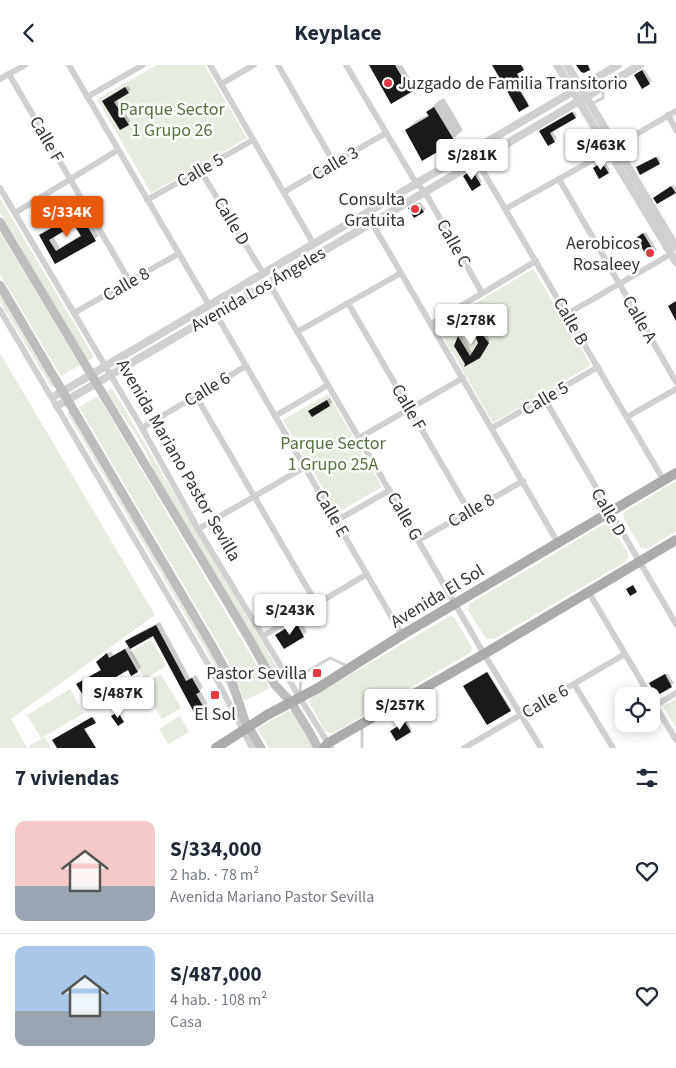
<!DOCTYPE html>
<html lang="es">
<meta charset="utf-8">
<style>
body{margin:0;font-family:"Source Sans 3",sans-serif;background:#f2f2f3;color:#1f2937;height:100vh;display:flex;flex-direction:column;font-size:19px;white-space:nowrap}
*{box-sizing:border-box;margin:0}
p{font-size:16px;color:#747a83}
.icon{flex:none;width:28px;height:28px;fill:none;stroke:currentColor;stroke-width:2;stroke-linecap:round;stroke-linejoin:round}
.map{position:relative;height:683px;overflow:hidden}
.panel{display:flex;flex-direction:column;background:#fff;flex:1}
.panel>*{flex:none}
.buttons{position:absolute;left:615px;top:622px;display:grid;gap:10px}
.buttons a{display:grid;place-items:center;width:45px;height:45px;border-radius:10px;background:#fff;box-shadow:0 2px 12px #0003;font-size:25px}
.price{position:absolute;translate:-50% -42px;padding:0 11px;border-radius:5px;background:#fff;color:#222;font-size:16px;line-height:32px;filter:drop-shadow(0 1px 2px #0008)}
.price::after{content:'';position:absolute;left:50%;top:30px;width:15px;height:11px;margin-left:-8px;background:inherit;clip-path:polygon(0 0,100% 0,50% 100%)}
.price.current{background:#ea580c;color:#fff}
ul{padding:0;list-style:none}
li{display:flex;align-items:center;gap:15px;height:125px;padding:0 15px}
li+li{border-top:1px solid #e0e1e3}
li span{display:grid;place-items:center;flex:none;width:140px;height:100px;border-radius:10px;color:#555}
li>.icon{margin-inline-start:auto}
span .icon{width:60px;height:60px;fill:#fffc;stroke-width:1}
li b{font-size:21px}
h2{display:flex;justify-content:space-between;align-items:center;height:60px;padding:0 15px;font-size:21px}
header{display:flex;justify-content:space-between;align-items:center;height:65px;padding:0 15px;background:#fff;font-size:22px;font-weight:700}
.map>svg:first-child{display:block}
.green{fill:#e6ecdf}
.shadow{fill:#0003;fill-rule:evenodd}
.building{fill:#1a1a1a;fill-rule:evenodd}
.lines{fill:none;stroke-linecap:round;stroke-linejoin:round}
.service{stroke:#d0d0d0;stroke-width:3}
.minor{stroke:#d0d0d0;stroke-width:6}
.tertiary{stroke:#d0d0d0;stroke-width:8}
.secondary{stroke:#bdbdbd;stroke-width:9}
.primary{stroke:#ababab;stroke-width:10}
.poi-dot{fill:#e63946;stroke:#fff;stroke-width:2}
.labels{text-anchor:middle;stroke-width:5;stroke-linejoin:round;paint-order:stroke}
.poi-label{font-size:18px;fill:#333;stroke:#fff;text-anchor:end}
.park-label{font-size:18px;fill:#56703f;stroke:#fff}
.street-label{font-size:18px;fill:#333;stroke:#fff}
</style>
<header><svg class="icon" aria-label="back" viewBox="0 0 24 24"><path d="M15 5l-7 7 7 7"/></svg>Keyplace<svg class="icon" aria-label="share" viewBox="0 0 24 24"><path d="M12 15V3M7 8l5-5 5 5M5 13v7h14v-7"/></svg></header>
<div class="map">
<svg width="676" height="683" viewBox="0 0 676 683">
<rect width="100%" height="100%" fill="#fff"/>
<g class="green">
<polygon points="157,0 204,0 247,73 151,128 97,34"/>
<polygon points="0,133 94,292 88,296 0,147"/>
<polygon points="0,167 80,300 61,311 0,209"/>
<polygon points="533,204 591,300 493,358 437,261"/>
<polygon points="0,227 56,320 52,323 0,237"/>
<polygon points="0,288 155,550 11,654 27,683 0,683"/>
<path d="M112 323 282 611 276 614 153 404C143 375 123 353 107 327Z"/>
<polygon points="328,329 382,422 337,448 283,355"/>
<polygon points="98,331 270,623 244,636 235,610 224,589 79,342"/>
<polygon points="71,346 231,621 236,637 67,348"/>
<polygon points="676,416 676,466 650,482 645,484 641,483 624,454 623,451 624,447"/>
<polygon points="608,458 610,459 628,488 628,493 625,497 494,574 486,574 468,545 469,539 604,459"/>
<polygon points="450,551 454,552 472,583 471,587 332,669 325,666 310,639 309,636 312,632"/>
<polygon points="151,575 166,601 145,614 130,588"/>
<polygon points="161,609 181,643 162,654 142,620"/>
<polygon points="70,624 84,648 41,673 27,650"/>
<polygon points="676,634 676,663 663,641"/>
<polygon points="288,646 293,646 315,683 269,683 258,665 258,663"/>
<polygon points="180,651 189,667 168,679 159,664"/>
<polygon points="45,672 51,683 30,683 29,681"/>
</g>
<g class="shadow">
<polygon points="370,0 402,0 411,15 413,14 417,20 412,25"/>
<polygon points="493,0 522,0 524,3 517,8 525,21 520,24 529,39 520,45"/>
<polygon points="644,4 652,16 643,22 637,8"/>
<polygon points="128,21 131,25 116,34 130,56 128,59 106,34"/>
<polygon points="444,33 463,65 445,81 423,94 406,65 416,56 429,49 428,47 437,37"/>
<polygon points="574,46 577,50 575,52 552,66 557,73 548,79 543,64"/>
<polygon points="658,91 661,96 659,98 640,100"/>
<polygon points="602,98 606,99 610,105 608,107 596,101"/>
<polygon points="475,104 482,117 480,119 467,109"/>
<polygon points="674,120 676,123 675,127 655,133"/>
<polygon points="420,137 426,144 415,152 412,141"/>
<path d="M83 144 99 171 56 197 40 170ZM74 158 81 170 60 183 53 171Z"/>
<polygon points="646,167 657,185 648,191 637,173"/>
<polygon points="467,261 480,261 490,275 482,289 466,299 455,281 460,272 461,270 473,289 480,278 475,270 464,263"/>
<polygon points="330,333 332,337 330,340 312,350 310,346 312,344"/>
<polygon points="273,530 281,544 276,550 261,539"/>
<polygon points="300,554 307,567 284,582 277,570"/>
<polygon points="160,557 190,613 196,610 203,622 200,625 210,643 206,647 153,570 130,583 141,602 138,606 132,609 128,603 94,623 101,635 97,639 78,619 102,604 101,593 111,586 113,590 130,581 127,576 131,572"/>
<polygon points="488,607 511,644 488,658 465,621"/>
<polygon points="667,608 674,618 656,629 652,616"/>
<polygon points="93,652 96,656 85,663 94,679 89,683 58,683 54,674"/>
<polygon points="407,656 412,664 410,666 394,664"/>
</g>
<g class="building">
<polygon points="369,0 395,0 406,19 408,18 413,26 391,39"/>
<polygon points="492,0 521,0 524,5 517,9 525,23 520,26 529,41 519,47"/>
<polygon points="576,0 588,0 590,5 584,8 581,7"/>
<polygon points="642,5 650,19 642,24 634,10"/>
<polygon points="125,22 129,28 114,37 129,60 120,65 102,36"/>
<polygon points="434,42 454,75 445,81 446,82 422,96 405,65 429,51 426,47"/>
<polygon points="572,47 576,53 550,68 555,77 548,81 539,66"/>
<polygon points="656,92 660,99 640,110 636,102"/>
<polygon points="599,99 604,101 609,108 599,114 593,103"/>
<polygon points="472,105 481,120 472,126 463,111"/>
<polygon points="671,121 676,128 657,139 653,133"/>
<polygon points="417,138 424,147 414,153 408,143"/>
<path d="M79 147 96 176 55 199 39 170ZM74 160 81 171 56 186 49 175Z"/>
<polygon points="643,168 655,188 648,193 636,173"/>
<polygon points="676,236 676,256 668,241"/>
<polygon points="463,262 477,263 489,278 480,293 464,302 465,299 454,281 458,271 470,291 478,278 475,271 460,269"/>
<polygon points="327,335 330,341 312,352 308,346"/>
<polygon points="633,520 637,527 630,531 626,524"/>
<polygon points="268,535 277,551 268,555 260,539"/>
<polygon points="296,557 304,572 284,584 275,570"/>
<polygon points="156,560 186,616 192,613 200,627 196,629 207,648 197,653 153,571 130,584 125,576"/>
<polygon points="125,584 138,607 131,611 128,605 90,627 98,640 91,643 76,619 101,605 96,597 107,588 109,593"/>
<polygon points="487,607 511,646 487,660 463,621"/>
<polygon points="665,609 672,622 656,631 649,618"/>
<polygon points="118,647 124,657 118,661 111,651"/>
<polygon points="92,652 96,658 84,664 96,683 57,683 52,675"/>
<polygon points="405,657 411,667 396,676 390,666"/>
</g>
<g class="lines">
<g class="service">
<polyline points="591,39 603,33 603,22"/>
<polyline points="283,603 296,603 301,610"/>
<polyline points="300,630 301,610 330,593 348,601"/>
<polyline points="362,683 362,661"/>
</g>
<g class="minor">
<polyline points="69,0 209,240"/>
<polyline points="210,0 313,178"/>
<polyline points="278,0 334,98"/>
<polyline points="346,0 416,118 425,127 482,228"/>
<polyline points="9,9 130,217"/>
<polyline points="0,14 25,0"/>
<polyline points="221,19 254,0"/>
<polyline points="87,32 143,0"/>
<polyline points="668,50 676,65"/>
<polyline points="616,81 676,46"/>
<polyline points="477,96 664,416"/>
<polyline points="200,105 263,208"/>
<polyline points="559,114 676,317"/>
<polyline points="0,123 142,363 198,464 300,633 331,683"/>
<polyline points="284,127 386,68"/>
<polyline points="147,135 253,75"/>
<polyline points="505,144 609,86"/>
<polyline points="15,148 118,85"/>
<polyline points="372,158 558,478"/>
<polyline points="269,218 484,589 541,683"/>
<polyline points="348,238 469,446"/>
<polyline points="0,245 215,611 252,683"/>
<polyline points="74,248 178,189"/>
<polyline points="216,249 402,570"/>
<polyline points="567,249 671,189"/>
<polyline points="431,259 536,196"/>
<polyline points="297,267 401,208"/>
<polyline points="196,331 316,538"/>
<polyline points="544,333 676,559"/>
<polyline points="275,351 328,320"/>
<polyline points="627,352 676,324"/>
<polyline points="142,363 246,301"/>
<polyline points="492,363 598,302"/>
<polyline points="359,373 463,313"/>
<polyline points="336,456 390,425"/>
<polyline points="198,464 305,402"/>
<polyline points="419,475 523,416"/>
<polyline points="588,526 650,631"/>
<polyline points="263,571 367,509"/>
<polyline points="574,619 613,683"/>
<polyline points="651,633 676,675"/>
<polyline points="655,641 676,628"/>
<polyline points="464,683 625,589"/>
</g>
<g class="tertiary">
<polyline points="557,0 676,197"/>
<polyline points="567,0 676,182"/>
<polyline points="53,332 618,0"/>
<polyline points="57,341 425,127 640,0"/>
</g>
<g class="secondary">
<polyline points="0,157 250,575 275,620 291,637 309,666 318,683"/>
<polyline points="0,220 211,579 232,617 245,656 261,683"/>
</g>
<g class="primary">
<polyline points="216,683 267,650 318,623 402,570 676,408"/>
<polyline points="324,683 328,678 484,589 676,475"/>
</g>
</g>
<g class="poi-dot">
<circle cx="388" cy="18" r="5"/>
<circle cx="415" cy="144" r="5"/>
<circle cx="650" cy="188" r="5"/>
<rect x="312" y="603" width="10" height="10" rx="2.5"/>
<rect x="210" y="625" width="10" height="10" rx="2.5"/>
</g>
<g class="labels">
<g class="poi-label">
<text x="398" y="24" text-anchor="start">Juzgado de Familia Transitorio</text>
<text x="405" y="140">Consulta<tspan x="405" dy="21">Gratuita</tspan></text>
<text x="640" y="184">Aerobicos<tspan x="640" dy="21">Rosaleey</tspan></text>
<text x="307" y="614">Pastor Sevilla</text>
<text x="215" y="655" text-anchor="middle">El Sol</text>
</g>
<g class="park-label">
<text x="172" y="50">Parque Sector<tspan x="172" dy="21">1 Grupo 26</tspan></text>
<text x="333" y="384">Parque Sector<tspan x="333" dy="21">1 Grupo 25A</tspan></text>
</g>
<g class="street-label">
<text transform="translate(47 74) rotate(60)" y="6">Calle F</text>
<text transform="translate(335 98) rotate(-30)" y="6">Calle 3</text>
<text transform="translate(200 105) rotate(-30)" y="6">Calle 5</text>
<text transform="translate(232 156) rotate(59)" y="6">Calle D</text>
<text transform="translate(454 178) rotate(61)" y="6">Calle C</text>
<text transform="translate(126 219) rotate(-30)" y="6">Calle 8</text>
<text transform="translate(258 224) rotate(-30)" y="6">Avenida Los Ángeles</text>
<text transform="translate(640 254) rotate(60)" y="6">Calle A</text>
<text transform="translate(571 256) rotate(60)" y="6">Calle B</text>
<text transform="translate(207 324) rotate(-31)" y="6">Calle 6</text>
<text transform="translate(545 333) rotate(-30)" y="6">Calle 5</text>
<text transform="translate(409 342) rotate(60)" y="6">Calle F</text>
<text transform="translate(179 395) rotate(60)" y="6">Avenida Mariano Pastor Sevilla</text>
<text transform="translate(471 445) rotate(-30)" y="6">Calle 8</text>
<text transform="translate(609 447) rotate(60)" y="6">Calle D</text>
<text transform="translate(332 448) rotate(60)" y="6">Calle E</text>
<text transform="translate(405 451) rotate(60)" y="6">Calle G</text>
<text transform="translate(437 531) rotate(-31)" y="6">Avenida El Sol</text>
<text transform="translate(545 636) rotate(-30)" y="6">Calle 6</text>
</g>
</g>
</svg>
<div class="buttons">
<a><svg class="icon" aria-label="locate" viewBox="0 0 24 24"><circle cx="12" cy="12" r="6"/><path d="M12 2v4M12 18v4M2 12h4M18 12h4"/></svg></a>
</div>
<b class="price" style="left:601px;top:106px">S/463K</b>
<b class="price" style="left:472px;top:116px">S/281K</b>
<b class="price current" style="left:67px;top:173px">S/334K</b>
<b class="price" style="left:471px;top:281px">S/278K</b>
<b class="price" style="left:290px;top:571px">S/243K</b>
<b class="price" style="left:118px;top:654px">S/487K</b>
<b class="price" style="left:400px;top:666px">S/257K</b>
</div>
<section class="panel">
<h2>7 viviendas<svg class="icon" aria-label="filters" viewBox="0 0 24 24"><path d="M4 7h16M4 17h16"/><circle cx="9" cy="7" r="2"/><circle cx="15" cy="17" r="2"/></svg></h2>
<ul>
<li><span style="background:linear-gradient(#f6c9c9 65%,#9aa5b1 0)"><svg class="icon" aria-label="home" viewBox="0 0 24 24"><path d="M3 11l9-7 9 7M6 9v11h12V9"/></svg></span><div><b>S/334,000</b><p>2 hab. · 78 m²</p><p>Avenida Mariano Pastor Sevilla</p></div><svg class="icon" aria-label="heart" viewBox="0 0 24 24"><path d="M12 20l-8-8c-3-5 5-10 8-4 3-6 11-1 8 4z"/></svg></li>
<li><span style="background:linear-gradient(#a9c7e8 65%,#9aa5b1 0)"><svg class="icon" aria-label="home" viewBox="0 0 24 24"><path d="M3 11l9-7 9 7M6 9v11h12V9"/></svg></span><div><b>S/487,000</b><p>4 hab. · 108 m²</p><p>Casa</p></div><svg class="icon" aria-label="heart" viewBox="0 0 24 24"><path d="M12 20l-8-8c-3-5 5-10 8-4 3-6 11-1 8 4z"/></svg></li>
</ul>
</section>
